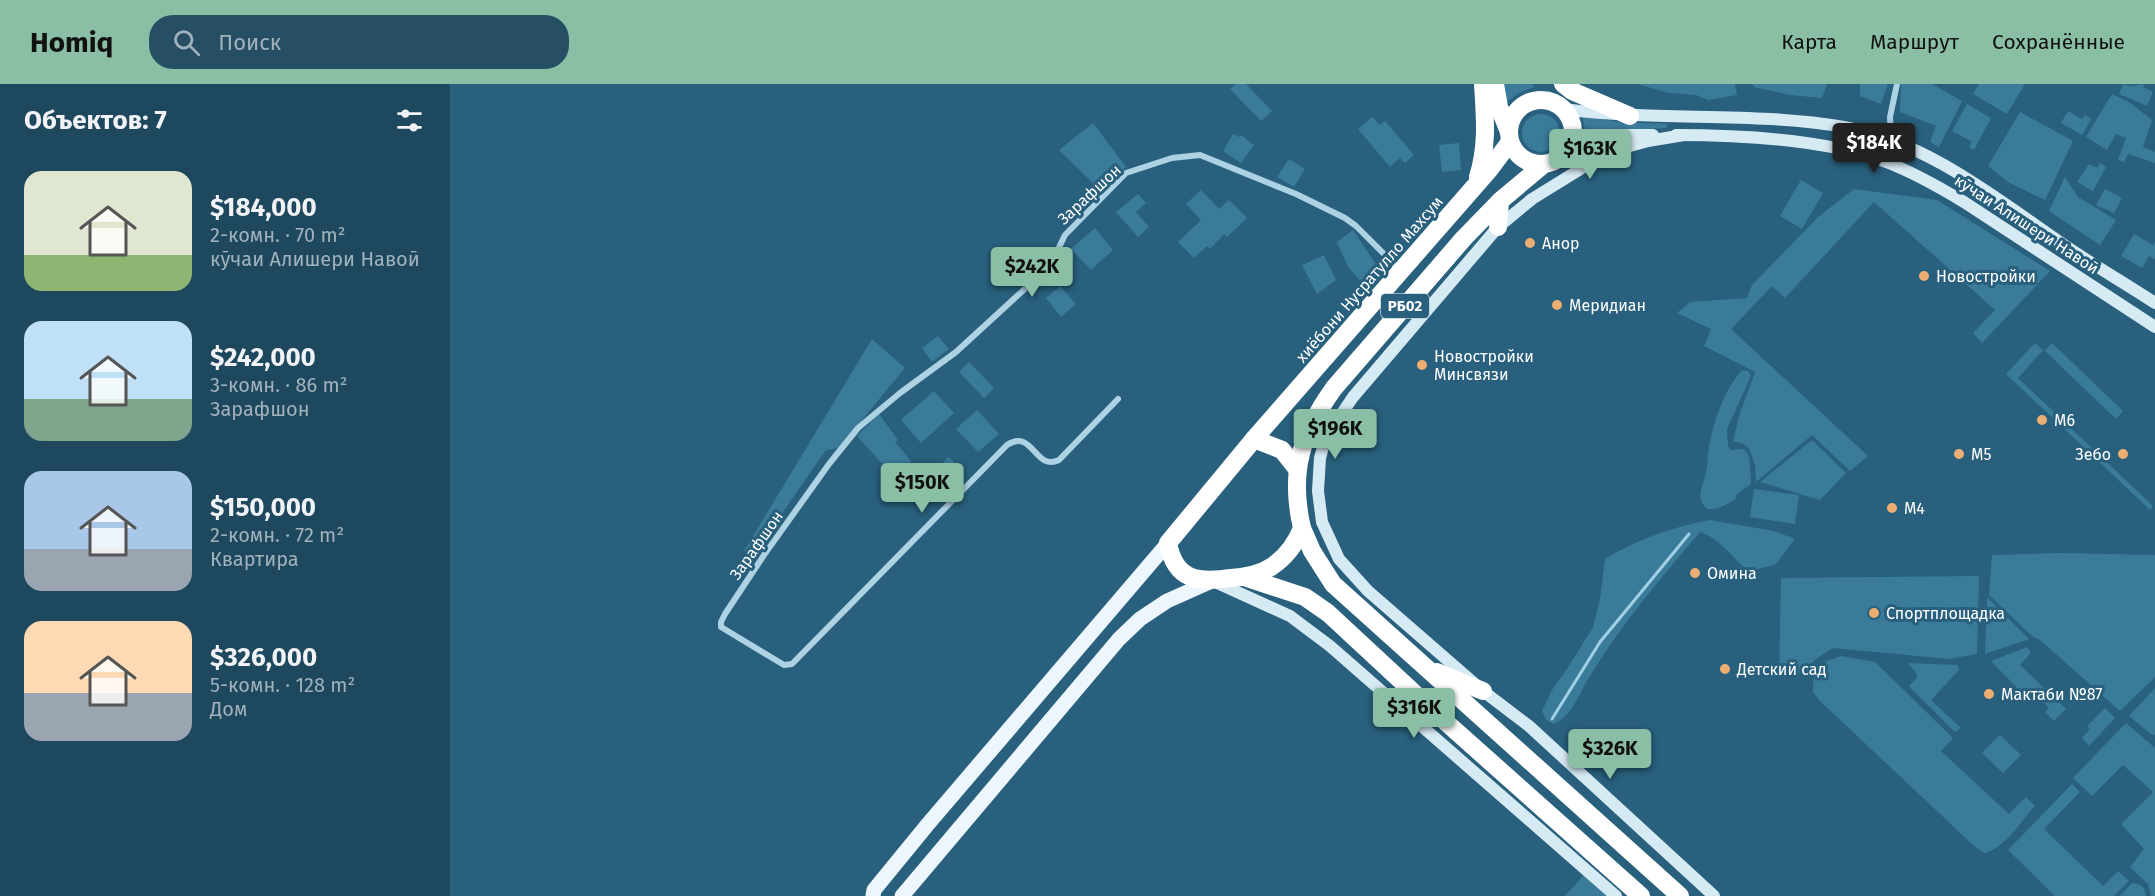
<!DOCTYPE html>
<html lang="ru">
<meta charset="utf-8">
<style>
body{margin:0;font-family:"Fira Sans",sans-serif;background:#264f64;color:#f1f3f6;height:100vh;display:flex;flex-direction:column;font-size:22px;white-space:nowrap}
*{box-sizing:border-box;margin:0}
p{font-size:20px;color:#a1b2bc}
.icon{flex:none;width:33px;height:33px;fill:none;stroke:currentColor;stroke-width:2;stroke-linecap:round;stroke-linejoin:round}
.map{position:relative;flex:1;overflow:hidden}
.panel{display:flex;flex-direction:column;background:#1e485e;width:450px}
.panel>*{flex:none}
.price{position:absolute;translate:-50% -51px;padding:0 14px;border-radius:6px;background:#8abfa5;color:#111;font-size:20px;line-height:39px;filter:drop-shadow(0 2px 3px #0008)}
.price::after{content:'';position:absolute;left:50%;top:36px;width:18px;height:14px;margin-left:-9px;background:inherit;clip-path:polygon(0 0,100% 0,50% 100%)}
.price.active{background:#222;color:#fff}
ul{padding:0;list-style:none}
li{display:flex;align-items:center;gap:18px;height:150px;padding:0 24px}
li span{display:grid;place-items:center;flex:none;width:168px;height:120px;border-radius:18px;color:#555}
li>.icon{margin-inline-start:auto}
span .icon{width:72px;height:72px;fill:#fffc;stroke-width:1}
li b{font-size:26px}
h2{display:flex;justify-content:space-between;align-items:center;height:72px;padding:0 24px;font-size:26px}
header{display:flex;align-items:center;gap:36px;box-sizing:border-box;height:84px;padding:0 30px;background:#8abfa5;color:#111}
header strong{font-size:28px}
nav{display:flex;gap:33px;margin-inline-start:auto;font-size:21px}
.search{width:420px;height:54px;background:#264f64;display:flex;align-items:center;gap:15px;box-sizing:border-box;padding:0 21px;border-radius:24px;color:#a1b2bc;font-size:22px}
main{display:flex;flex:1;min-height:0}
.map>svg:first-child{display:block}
.green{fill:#3b7b9a}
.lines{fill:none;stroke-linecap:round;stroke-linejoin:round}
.stream{stroke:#a1d0e5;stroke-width:3}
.street{stroke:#add2e4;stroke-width:6}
.secondary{stroke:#d6eaf4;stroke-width:12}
.primary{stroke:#edf6fc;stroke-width:15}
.highway{stroke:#fff;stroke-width:18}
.poi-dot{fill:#ecae73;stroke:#28607d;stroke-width:2}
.labels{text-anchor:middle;stroke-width:6;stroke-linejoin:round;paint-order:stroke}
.shield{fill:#28607d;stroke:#becfd8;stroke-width:1.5}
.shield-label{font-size:15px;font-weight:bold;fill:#fff}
.street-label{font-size:16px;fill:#fff;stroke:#28607d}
.poi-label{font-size:16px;fill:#fff;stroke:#28607d;text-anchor:start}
</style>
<header>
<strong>Homiq</strong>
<div class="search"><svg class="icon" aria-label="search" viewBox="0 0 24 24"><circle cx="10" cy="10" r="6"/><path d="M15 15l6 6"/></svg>Поиск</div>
<nav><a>Карта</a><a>Маршрут</a><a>Сохранённые</a></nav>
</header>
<main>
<section class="panel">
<h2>Объектов: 7<svg class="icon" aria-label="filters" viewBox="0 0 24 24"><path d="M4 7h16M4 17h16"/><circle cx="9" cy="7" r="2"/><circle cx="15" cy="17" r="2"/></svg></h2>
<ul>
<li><span style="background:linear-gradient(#dfe7d0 70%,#8fb573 0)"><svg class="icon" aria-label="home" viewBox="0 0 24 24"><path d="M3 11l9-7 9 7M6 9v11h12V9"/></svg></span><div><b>$184,000</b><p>2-комн. · 70 m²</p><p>кӯчаи Алишери Навоӣ</p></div></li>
<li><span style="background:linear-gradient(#bfe0f5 65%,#7fa58c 0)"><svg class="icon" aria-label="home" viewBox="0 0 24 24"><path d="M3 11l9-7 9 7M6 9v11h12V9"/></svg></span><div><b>$242,000</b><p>3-комн. · 86 m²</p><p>Зарафшон</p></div></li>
<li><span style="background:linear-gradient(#a9c7e8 65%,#9aa5b1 0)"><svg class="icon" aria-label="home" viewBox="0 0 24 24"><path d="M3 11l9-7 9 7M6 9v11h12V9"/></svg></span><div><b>$150,000</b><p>2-комн. · 72 m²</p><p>Квартира</p></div></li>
<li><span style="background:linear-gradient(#ffd9b3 60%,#9aa5b1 0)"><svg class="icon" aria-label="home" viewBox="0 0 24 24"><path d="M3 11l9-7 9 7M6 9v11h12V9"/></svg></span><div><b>$326,000</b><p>5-комн. · 128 m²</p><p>Дом</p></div></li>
</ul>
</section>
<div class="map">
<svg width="1705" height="812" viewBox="0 0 1705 812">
<rect width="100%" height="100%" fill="#28607d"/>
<g class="green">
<polygon points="786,0 796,0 822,27 811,37 780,5"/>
<path d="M1051 0H1082L1085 3C1071 7 1062 12 1053 23Z"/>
<polygon points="1187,0 1285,0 1287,11 1258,16 1246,11 1219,9"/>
<polygon points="1303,0 1377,0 1372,14 1340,11 1304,3"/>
<polygon points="1410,0 1438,0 1431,20 1410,12"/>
<polygon points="1451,0 1482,0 1512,17 1489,63 1480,58 1486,42 1450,28"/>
<polygon points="1529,0 1575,0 1557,30 1523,10"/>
<polygon points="1673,0 1680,2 1694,0 1693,3 1703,8 1697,22 1669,10"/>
<polygon points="1662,10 1679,18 1702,36 1693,63 1705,68 1705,79 1678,70 1674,78 1668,76 1676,54 1666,50 1657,66 1636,53"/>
<polygon points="1517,20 1541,34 1524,66 1519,63 1522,58 1502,47"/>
<polygon points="1618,27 1632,35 1635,31 1641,35 1632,51 1611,39"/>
<polygon points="1570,28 1623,57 1595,116 1558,98 1538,82"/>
<circle cx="1091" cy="49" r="19"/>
<path d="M1132 31 1168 38 1218 40 1216 44C1186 45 1160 48 1133 60L1136 50Z"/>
<polygon points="922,33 930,41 935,37 964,71 955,79 950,74 940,83 908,45"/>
<polygon points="643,39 676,83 650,106 609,66"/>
<polygon points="783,50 789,53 791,51 804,61 791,79 773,67"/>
<polygon points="1009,59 1011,86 992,88 989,61"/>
<polygon points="839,75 855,85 844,103 827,93"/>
<polygon points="1650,79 1656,83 1643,107 1627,98 1639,80 1647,84"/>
<polygon points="1615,93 1628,113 1666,136 1650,161 1599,127"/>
<polygon points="1351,96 1373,109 1352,145 1330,132"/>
<polygon points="1404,105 1487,116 1600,187 1532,259 1523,249 1545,226 1424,118 1335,214 1322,202 1281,245 1418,372 1400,387 1362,351 1306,398 1305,381 1299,364 1292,359 1283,357 1289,332 1305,288 1254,262 1261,245 1227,229 1240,218 1297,214 1302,201 1368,133"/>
<polygon points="1655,105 1672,114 1664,129 1646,121"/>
<polygon points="751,106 769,125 779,116 797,134 777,153 774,150 760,165 757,162 744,174 728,158 751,136 736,120"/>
<polygon points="688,110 696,119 686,128 699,143 688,153 666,128"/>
<polygon points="645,144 663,166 641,186 621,165"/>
<polygon points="903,146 933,191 918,206 898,183 887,158"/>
<polygon points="1684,150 1703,161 1705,158 1705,175 1699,172 1692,184 1671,172"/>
<polygon points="874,171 886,196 867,210 852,181"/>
<polygon points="610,202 626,220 611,233 596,214"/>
<polygon points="488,252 499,265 482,278 472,264"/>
<polygon points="422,255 455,284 389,364 376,366 303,471 294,467"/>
<polygon points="1585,259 1593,266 1568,294 1703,422 1700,426 1556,290"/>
<polygon points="1602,259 1673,327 1666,335 1595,267"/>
<polygon points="519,278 544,304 534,314 509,288"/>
<path d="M1292 286 1298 287 1301 292 1277 345 1278 361 1280 366 1294 365 1299 372 1300 380 1301 400 1287 410 1286 415C1277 420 1269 426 1258 425 1245 416 1252 404 1255 392 1258 383 1257 372 1259 363 1263 338 1275 305 1292 286Z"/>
<polygon points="484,307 504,329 471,359 451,336"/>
<polygon points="527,326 549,350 528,368 506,345"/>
<polygon points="429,330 448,356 445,358 461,377 445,394 407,352"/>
<polygon points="1362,356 1396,389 1370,416 1310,398"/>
<polygon points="499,373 513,388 495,405 481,389"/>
<polygon points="1304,405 1349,411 1345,440 1300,433"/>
<path d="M1260 436 1324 447 1345 455 1325 481 1298 487C1282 473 1270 455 1250 448 1210 495 1169 543 1137 597 1128 613 1121 632 1104 640L1096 636 1092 627 1102 606 1117 585 1143 543 1150 515 1155 475C1187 455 1223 443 1260 436Z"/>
<polygon points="1610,469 1705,471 1705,593 1670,627 1590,556 1583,553 1539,511 1542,471"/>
<polygon points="1529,492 1527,570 1499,575 1383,564 1367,574 1353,589 1329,594 1331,494"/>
<polygon points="1537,513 1579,555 1535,570"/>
<polygon points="1577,563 1581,569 1570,581 1616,625 1604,637 1595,628 1599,624 1580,606 1574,611 1541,577"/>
<path d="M1391 572 1425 578 1503 654 1491 667 1559 730 1576 713 1585 722C1571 737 1555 765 1534 769L1523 761 1369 616 1363 608 1364 589 1377 577Z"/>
<polygon points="1458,579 1508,581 1509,586 1481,616 1511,644 1505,648 1459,602 1466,595 1467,590"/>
<polygon points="1705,604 1705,651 1701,650 1679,632"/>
<polygon points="1655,624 1665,634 1639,662 1632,654 1640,645 1637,642"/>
<polygon points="1676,639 1705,664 1705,812 1701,812 1698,800 1680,783 1694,765 1671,740 1703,708 1673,681 1642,712 1623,694"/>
<polygon points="1550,651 1571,671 1553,689 1532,669"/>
<polygon points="1622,700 1630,708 1594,745 1653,802 1668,787 1679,797 1664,812 1605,812 1558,766"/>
<polygon points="1138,786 1167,812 1115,812"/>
<path d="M1682 799C1692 801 1695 802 1696 812H1670Z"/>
</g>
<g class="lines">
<polyline class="stream" points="1102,635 1150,558 1239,450"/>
<g class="street">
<polyline points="1441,55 1440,33 1447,0"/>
<path d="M668 315 609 376C585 388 583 344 557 361L342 580 334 581 271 543V538L275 530 314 471 379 380 408 344 450 309 506 268 590 191 601 180 615 151 676 89 722 74 750 71 846 110 895 134 906 142 949 185"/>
</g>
<g class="secondary">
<path d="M1114 25C1207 38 1302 27 1394 43 1478 58 1548 116 1617 163 1645 182 1676 200 1705 219"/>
<path d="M1226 51C1291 51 1376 55 1436 78 1463 88 1489 103 1514 118L1705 243"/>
<polyline points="1234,51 1198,57 1158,68 1082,115 1048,143 903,313 876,353 870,374 868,407 872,438 889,475 918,507 1033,607 1079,642 1264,812"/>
<polyline points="1110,74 1125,73 1158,55 1177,51 1203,51"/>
<polyline points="763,497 840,532 880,562 1166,812"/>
</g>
<g class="primary">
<polyline points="423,812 424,806 478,740 718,459"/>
<polyline points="452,812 669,555 690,535 717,517 762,497"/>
</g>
<g class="highway">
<polyline points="1045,0 1049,23 1059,48"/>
<polyline points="1113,0 1122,7 1180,32"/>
<circle cx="1091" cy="48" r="32"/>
<path d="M1060 58 1039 86 804 355 718 459C725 496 747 499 781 494 794 493 809 491 821 483 835 474 846 459 852 444 839 388 851 350 884 304L1014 154 1050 117 1094 80"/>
<path d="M1028 93C1038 61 1035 33 1033 0"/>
<polyline points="1048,143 1050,117"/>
<polyline points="804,355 832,366 847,385"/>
<polyline points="852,444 862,467 883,500 1230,812"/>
<polyline points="794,493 855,513 878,529 989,632 1191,812"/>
<polyline points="987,588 1033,607"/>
</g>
</g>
<g class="poi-dot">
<circle cx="1080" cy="159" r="6"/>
<circle cx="1474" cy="192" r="6"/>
<circle cx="1107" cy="221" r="6"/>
<circle cx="972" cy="281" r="6"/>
<circle cx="1592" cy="336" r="6"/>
<circle cx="1509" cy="370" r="6"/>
<circle cx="1673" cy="370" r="6"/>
<circle cx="1442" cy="424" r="6"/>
<circle cx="1245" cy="489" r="6"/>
<circle cx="1424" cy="529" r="6"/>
<circle cx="1275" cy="585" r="6"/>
<circle cx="1539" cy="610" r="6"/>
</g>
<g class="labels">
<rect class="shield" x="931" y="210" width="48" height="24" rx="4.5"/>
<g class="shield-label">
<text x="955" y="227">РБ02</text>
</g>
<g class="street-label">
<text transform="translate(639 110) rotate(-43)" y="6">Зарафшон</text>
<text transform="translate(1577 140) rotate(33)" y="6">кӯчаи Алишери Навоӣ</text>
<text transform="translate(919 195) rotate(-49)" y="6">хиёбони Нусратулло Махсум</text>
<text transform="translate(306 461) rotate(-55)" y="6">Зарафшон</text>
</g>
<g class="poi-label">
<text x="1092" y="165">Анор</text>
<text x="1486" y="198">Новостройки</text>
<text x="1119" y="227">Меридиан</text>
<text x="984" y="278">Новостройки<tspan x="984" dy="18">Минсвязи</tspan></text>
<text x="1604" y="342">М6</text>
<text x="1521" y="376">М5</text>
<text x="1661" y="376" text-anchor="end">Зебо</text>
<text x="1454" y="430">М4</text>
<text x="1257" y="495">Омина</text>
<text x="1436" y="535">Спортплощадка</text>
<text x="1287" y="591">Детский сад</text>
<text x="1551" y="616">Мактаби №87</text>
</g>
</g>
</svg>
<b class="price active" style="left:1424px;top:90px">$184K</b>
<b class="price" style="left:1140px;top:96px">$163K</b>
<b class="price" style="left:582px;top:214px">$242K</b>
<b class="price" style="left:885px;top:376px">$196K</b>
<b class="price" style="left:472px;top:430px">$150K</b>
<b class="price" style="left:964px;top:655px">$316K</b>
<b class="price" style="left:1160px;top:696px">$326K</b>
</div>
</main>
